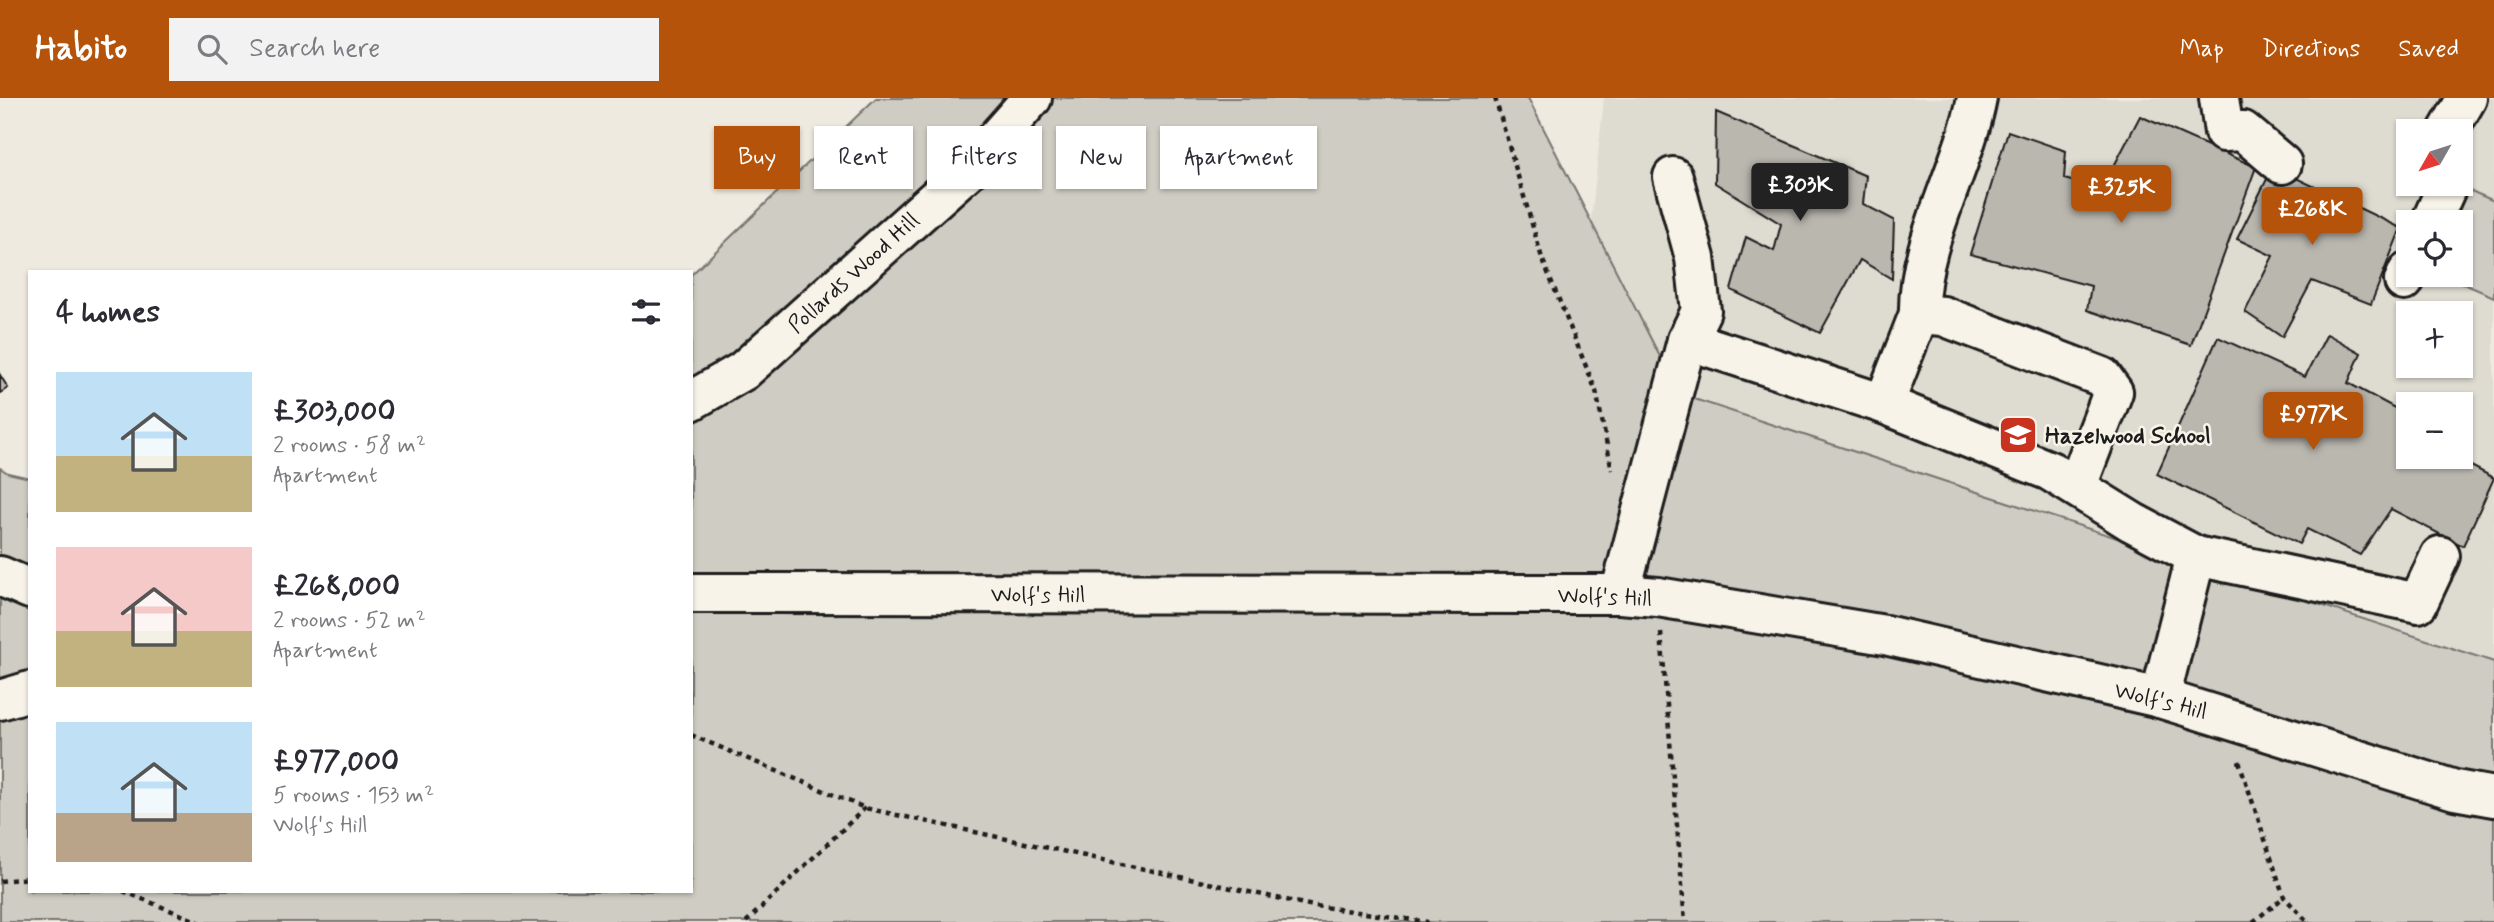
<!DOCTYPE html>
<meta charset="utf-8">
<style>
body{margin:0;font-family:Mynerve,sans-serif;background:#f2f2f3;color:#2b2b33;height:100vh;display:flex;flex-direction:column;font-size:26px;white-space:nowrap}
*{box-sizing:border-box;margin:0}
p{font-size:23px;color:#7c7c81}
.icon{flex:none;width:38px;height:38px;fill:none;stroke:currentColor;stroke-width:2;stroke-linecap:round;stroke-linejoin:round}
.map{position:relative;flex:1;overflow:hidden}
.sheet{position:absolute;left:28px;top:172px;width:665px;height:623px;display:flex;flex-direction:column;background:#fff;border-radius:0px;box-shadow:0 2px 5px #0004}
.sheet>*{flex:none}
.hud{position:absolute;left:714px;top:28px;width:665px;height:63px;display:flex;gap:14px}
.needle{width:46px;rotate:231deg}
.tools{position:absolute;left:2396px;top:21px;display:grid;gap:14px}
.tools a{display:grid;place-items:center;width:77px;height:77px;border-radius:0px;background:#fff;box-shadow:0 2px 5px #0004;font-size:35px}
.price{position:absolute;translate:-50% -60px;padding:0 16px;border-radius:7px;background:#b45309;color:#fff;font-size:23px;line-height:46px;filter:drop-shadow(0 2px 4px #0008)}
.price::after{content:'';position:absolute;left:50%;top:42px;width:21px;height:16px;margin-left:-10px;background:inherit;clip-path:polygon(0 0,100% 0,50% 100%)}
.price.current{background:#222;color:#fff}
ul{padding:0;list-style:none}
li{display:flex;align-items:center;gap:21px;height:175px;padding:0 28px}
li span{display:grid;place-items:center;flex:none;width:196px;height:140px;border-radius:0px;color:#555}
li>.icon{margin-inline-start:auto}
span .icon{width:84px;height:84px;fill:#fffc;stroke-width:1}
li b{font-size:30px}
h2{display:flex;justify-content:space-between;align-items:center;height:84px;padding:0 28px;font-size:30px}
.pill{padding:0 24px;border-radius:0px;background:#fff;box-shadow:0 2px 5px #0004;font-size:24px;line-height:63px}
.pill.current{background:#b45309;color:#fff}
header{display:flex;align-items:center;gap:42px;box-sizing:border-box;height:98px;padding:0 35px;background:#b45309;color:#fff}
header strong{font-size:33px}
nav{display:flex;gap:38px;margin-inline-start:auto;font-size:24px}
.search{width:490px;height:63px;background:#f2f2f3;display:flex;align-items:center;gap:18px;box-sizing:border-box;padding:0 24px;border-radius:0px;color:#7c7c81;font-size:26px}
.map>svg:first-child{display:block}
.built{fill:#dedbd1;fill-rule:evenodd}
.green{fill:#cfccc3;stroke:#767470;stroke-width:2}
.building{fill:#bab7af;stroke:#1c1c1c;stroke-width:2}
.lines{fill:none;stroke-linecap:round;stroke-linejoin:round}
.minor-casing{stroke:#1c1c1c;stroke-width:44}
.path{stroke:#1c1c1c;stroke-width:4.5;stroke-dasharray:5 5;stroke-linecap:butt}
.minor{stroke:#f7f3e8;stroke-width:38}
.labels{text-anchor:middle;stroke-width:5;stroke-linejoin:round;paint-order:stroke}
.street-label{font-size:23px;fill:#1c1c1c;stroke:#f7f3e8}
.poi-label{font-size:23px;font-weight:bold;fill:#1c1c1c;stroke:#f7f3e8;text-anchor:start}
</style>
<header>
<strong>Habito</strong>
<div class="search"><svg class="icon" aria-label="search" viewBox="0 0 24 24"><circle cx="10" cy="10" r="6"/><path d="M15 15l6 6"/></svg>Search here</div>
<nav><a>Map</a><a>Directions</a><a>Saved</a></nav>
</header>
<div class="map">
<svg width="2494" height="824" viewBox="0 0 2494 824">
<rect width="100%" height="100%" fill="#eeeae0"/>
<filter id="ink" filterUnits="userSpaceOnUse"><feTurbulence type="fractalNoise" baseFrequency=".0143" numOctaves="2"/><feDisplacementMap in="SourceGraphic" scale="14" xChannelSelector="R" yChannelSelector="G"/><feConvolveMatrix kernelMatrix="1 2 1 2 8 2 1 2 1" color-interpolation-filters="sRGB"/></filter>
<g filter="url(#ink)">
<path class="built" d="M1604 0H2494V671L1571 315ZM2408 33H2460V86H2408ZM2408 124H2460V177H2408ZM2408 215H2460V268H2408ZM2408 306H2460V359H2408Z"/>
<g class="green">
<polygon points="876,0 1528,0 1679,296 2494,564 2494,824 0,824 0,370 8,375 30,380 30,793 691,793 691,177"/>
<polygon points="2455,86 2494,103 2494,199 2443,177 2460,177 2460,124 2438,124"/>
</g>
<g class="building">
<polygon points="1716,14 1866,78 1863,106 1894,122 1892,181 1860,162 1820,235 1731,192 1746,139 1774,153 1781,126 1715,85"/>
<polygon points="2140,18 2256,69 2191,247 2087,212 2091,188 1970,156 2008,33 2066,53 2064,81 2102,91"/>
<polygon points="2273,69 2401,130 2371,206 2312,183 2282,239 2245,214 2273,158 2237,141"/>
<polygon points="2327,236 2361,255 2348,285 2408,317 2404,331 2408,334 2408,359 2454,359 2494,380 2463,448 2391,411 2360,457 2307,431 2299,446 2157,376 2218,239 2305,279"/>
<polygon points="0,277 8,290 0,295"/>
</g>
<g class="lines">
<g class="minor-casing">
<g id="minor">
<polyline points="2219,0 2224,34 2243,33 2282,66"/>
<polyline points="2448,33 2467,0"/>
<polyline points="2431,124 2448,86"/>
<polyline points="2404,183 2408,174"/>
<path d="M1919 216C1917 145 1964 69 1977 0"/>
<polyline points="1687,242 1884,306 2050,373 2132,424 2196,458 2418,505 2440,458"/>
<polyline points="691,303 743,273 968,72 1032,0"/>
<polyline points="1884,306 1919,216 1943,218 2102,279 2113,294 2077,388"/>
<polyline points="0,478 30,491"/>
<polyline points="691,495 1620,496 1658,499 1885,537 2160,600 2455,692 2494,699"/>
<polyline points="1620,496 1687,242 1701,213 1695,160 1673,79"/>
<polyline points="2160,600 2196,458"/>
<polyline points="0,602 30,593"/>
</g>
</g>
<g class="path">
<polyline points="1495,0 1542,160 1596,293 1612,372"/>
<polyline points="1661,535 1685,824"/>
<polyline points="691,637 865,710 1309,807 1428,824"/>
<polyline points="2239,663 2284,799 2308,824"/>
<polyline points="0,783 30,780"/>
<polyline points="123,793 199,824"/>
<polyline points="746,824 865,710"/>
<polyline points="2253,824 2284,799"/>
</g>
<use href="#minor" class="minor"/>
</g>
</g>
<defs>
<g id="school-square" transform="scale(2.0125)"><rect x="-9" y="-9" width="18" height="18" rx="4" fill="#c8321e" stroke="#f7f3e8"/><path d="M0-5L7-2L0 1L-7-2ZM-4 1L0 2.5L4 1V4Q0 6-4 4Z" fill="#fff"/></g>
</defs>
<g fill-rule="evenodd">
<use href="#school-square" x="2018" y="337"/>
</g>
<g class="labels">
<g class="street-label">
<text transform="translate(853 174) rotate(-42)" y="8">Pollards Wood Hill</text>
<text x="1038" y="504">Wolf's Hill</text>
<text transform="translate(1605 498) rotate(2)" y="8">Wolf's Hill</text>
<text transform="translate(2161 602) rotate(14)" y="8">Wolf's Hill</text>
</g>
<g class="poi-label">
<text x="2045" y="345">Hazelwood School</text>
</g>
</g>
</svg>
<div class="tools">
<a><svg class="needle" viewBox="-14 -14 28 28"><path d="M0-13l5 13h-10z" fill="#e53935"/><path d="M0 13l5-13h-10z" fill="#7c7c81"/></svg></a>
<a><svg class="icon" aria-label="locate" viewBox="0 0 24 24"><circle cx="12" cy="12" r="6"/><path d="M12 2v4M12 18v4M2 12h4M18 12h4"/></svg></a>
<a>+</a>
<a>−</a>
</div>
<b class="price current" style="left:1800px;top:125px">£303K</b>
<b class="price" style="left:2121px;top:127px">£325K</b>
<b class="price" style="left:2312px;top:149px">£268K</b>
<b class="price" style="left:2313px;top:354px">£977K</b>
<div class="hud">
<a class="pill current">Buy</a>
<a class="pill">Rent</a>
<a class="pill">Filters</a>
<a class="pill">New</a>
<a class="pill">Apartment</a>
</div>
<section class="sheet">
<h2>4 homes<svg class="icon" aria-label="filters" viewBox="0 0 24 24"><path d="M4 7h16M4 17h16"/><circle cx="9" cy="7" r="2"/><circle cx="15" cy="17" r="2"/></svg></h2>
<ul>
<li><span style="background:linear-gradient(#bfe0f5 60%,#c2b280 0)"><svg class="icon" aria-label="home" viewBox="0 0 24 24"><path d="M3 11l9-7 9 7M6 9v11h12V9"/></svg></span><div><b>£303,000</b><p>2 rooms · 58 m²</p><p>Apartment</p></div></li>
<li><span style="background:linear-gradient(#f6c9c9 60%,#c2b280 0)"><svg class="icon" aria-label="home" viewBox="0 0 24 24"><path d="M3 11l9-7 9 7M6 9v11h12V9"/></svg></span><div><b>£268,000</b><p>2 rooms · 52 m²</p><p>Apartment</p></div></li>
<li><span style="background:linear-gradient(#bfe0f5 65%,#b9a48a 0)"><svg class="icon" aria-label="home" viewBox="0 0 24 24"><path d="M3 11l9-7 9 7M6 9v11h12V9"/></svg></span><div><b>£977,000</b><p>5 rooms · 153 m²</p><p>Wolf's Hill</p></div></li>
</ul>
</section>
</div>
